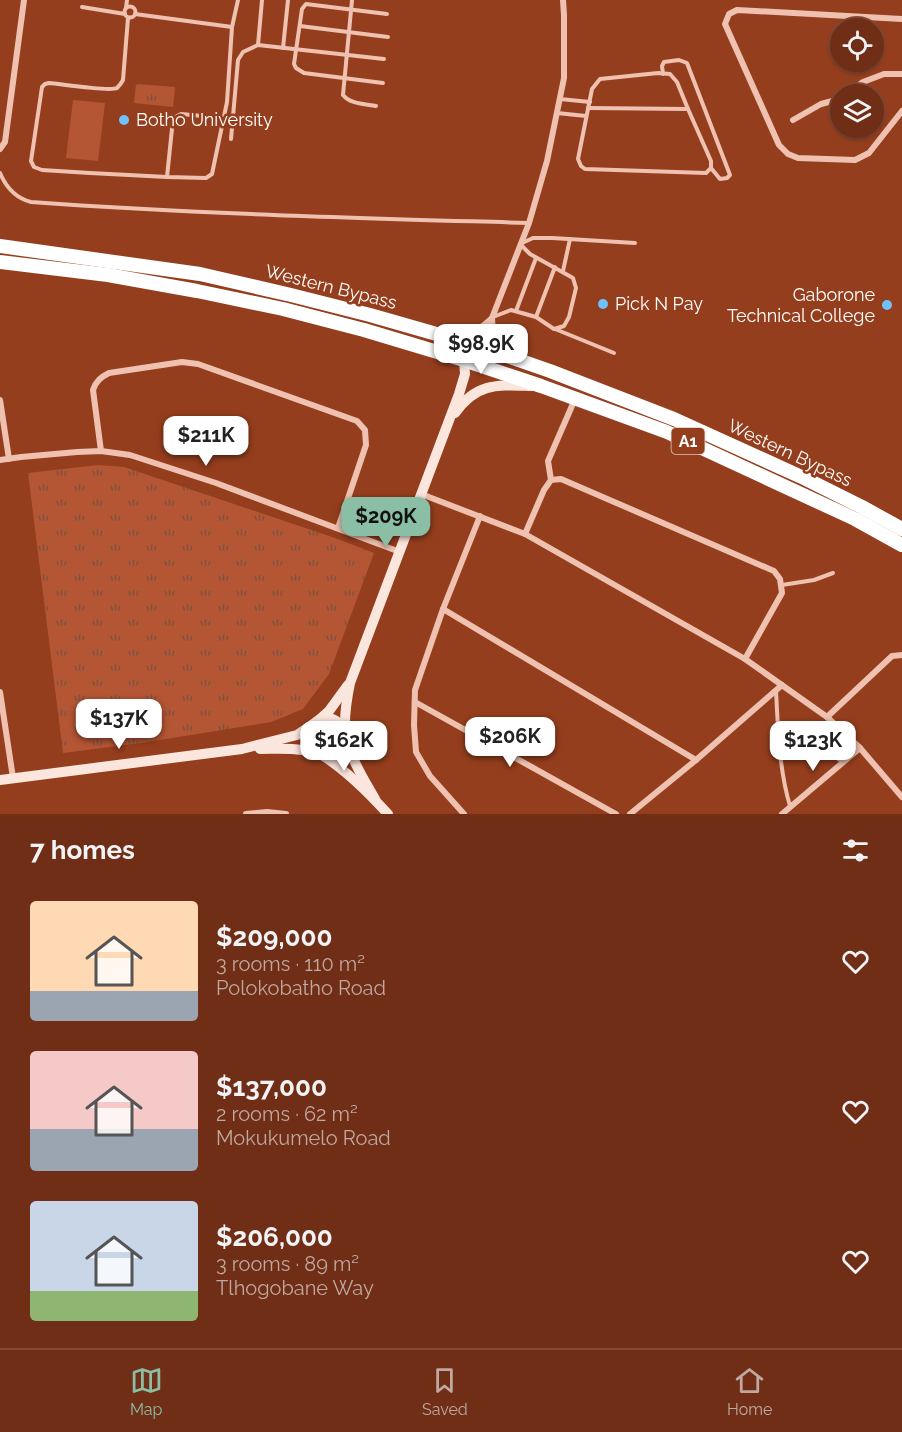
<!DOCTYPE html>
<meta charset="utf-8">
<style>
body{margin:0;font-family:Raleway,sans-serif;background:#75361f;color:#f1f3f6;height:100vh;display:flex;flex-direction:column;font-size:22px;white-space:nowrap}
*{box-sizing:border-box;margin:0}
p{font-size:20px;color:#c0a8a1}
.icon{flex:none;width:33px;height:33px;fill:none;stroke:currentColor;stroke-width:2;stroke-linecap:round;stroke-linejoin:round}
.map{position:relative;height:814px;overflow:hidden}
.drawer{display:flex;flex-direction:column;background:#702e16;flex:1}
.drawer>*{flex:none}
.buttons{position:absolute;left:830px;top:18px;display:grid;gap:12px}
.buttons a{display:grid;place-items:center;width:54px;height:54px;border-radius:50%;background:#702e16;box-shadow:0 2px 4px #0004,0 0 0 2px #824a35;font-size:30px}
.price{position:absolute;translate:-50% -51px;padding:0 14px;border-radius:12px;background:#fff;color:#222;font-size:20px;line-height:39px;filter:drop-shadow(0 2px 3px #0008)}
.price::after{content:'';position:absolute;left:50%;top:36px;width:18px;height:14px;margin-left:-9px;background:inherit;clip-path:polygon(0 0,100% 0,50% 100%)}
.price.current{background:#8abfa5;color:#111}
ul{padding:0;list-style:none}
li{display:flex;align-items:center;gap:18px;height:150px;padding:0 30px}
li span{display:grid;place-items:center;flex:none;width:168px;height:120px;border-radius:6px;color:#555}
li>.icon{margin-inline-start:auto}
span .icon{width:72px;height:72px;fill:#fffc;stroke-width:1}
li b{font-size:26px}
h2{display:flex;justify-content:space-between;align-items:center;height:72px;padding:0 30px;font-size:26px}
.tab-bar{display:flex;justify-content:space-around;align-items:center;height:84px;border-top:2px solid #824a35;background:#702e16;font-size:16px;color:#c0a8a1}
.tab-bar a{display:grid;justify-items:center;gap:3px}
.tab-bar .current{color:#8abfa5}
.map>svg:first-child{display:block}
.grass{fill:url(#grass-tufts)}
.garden{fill:#b45634}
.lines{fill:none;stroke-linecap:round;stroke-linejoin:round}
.lane{stroke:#efc1b0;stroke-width:4}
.street{stroke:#efc1b0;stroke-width:6}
.secondary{stroke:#fbe6dd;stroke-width:10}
.highway{stroke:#fff;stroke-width:14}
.poi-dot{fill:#6fc1fe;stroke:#953e1d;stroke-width:2}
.labels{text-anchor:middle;stroke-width:5;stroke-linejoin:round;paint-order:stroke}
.shield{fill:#953e1d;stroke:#dfc5bb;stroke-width:1.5}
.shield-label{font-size:16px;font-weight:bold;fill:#fff}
.poi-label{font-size:18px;fill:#fff;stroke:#953e1d;text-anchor:start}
.street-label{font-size:18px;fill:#fff;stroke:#953e1d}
</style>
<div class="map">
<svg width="902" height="814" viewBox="0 0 902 814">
<defs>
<pattern id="grass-tufts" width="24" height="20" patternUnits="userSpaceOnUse" patternTransform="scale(1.5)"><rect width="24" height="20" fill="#b45634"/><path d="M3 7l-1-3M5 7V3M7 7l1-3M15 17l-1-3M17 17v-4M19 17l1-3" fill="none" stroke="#805140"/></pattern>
</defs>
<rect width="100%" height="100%" fill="#953e1d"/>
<g class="grass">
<polygon points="136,84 175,87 173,107 134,103"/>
<polygon points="98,465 124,467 335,538 374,553 329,674 303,709 271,722 141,743 63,753 28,473"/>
</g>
<polygon class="garden" points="73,100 105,103 98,161 66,158"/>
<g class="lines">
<g class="lane">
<path d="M352 0 343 95C350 104 365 104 376 106"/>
<circle cx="130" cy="12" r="5.5"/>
<polyline points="82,7 125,14"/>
<polyline points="126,8 127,0"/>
<polyline points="135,14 232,27"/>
<path d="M128 18 123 80C122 82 119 86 117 88 110 92 61 84 49 83L45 84 42 87 31 161 34 167 42 170 90 173 167 177 206 178 212 174 227 102 232 27 238 0"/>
<polyline points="300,26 388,37"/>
<polyline points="258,45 262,0"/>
<polyline points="283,48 288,0"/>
<polygon points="658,73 670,74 677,82 688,109 711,161 711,168 706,173 585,169 581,166 578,159 592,89 600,79"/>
<polyline points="663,74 662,66 664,62 679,60 687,63 730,175 727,178 720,179 711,168"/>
<polyline points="383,83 304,73 296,68 294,64 302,9 306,4 387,14"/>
<polyline points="560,99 590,102"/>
<polyline points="588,108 688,109"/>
<polyline points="557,113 586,116"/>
<polyline points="231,139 238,60 243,52 258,45 384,59"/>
<path d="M0 173C6 187 15 198 31 202 196 214 362 218 528 223"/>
<polyline points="167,177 173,119 177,116 181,114 224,118"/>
<polyline points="563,271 570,239"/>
<polyline points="516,311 536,258"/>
<polyline points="493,317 511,310 536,317 554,329 564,326 569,317 576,288 573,278 530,254 520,244 533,238 552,238 635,243"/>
<polyline points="536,317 555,267"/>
<polyline points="555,329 614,353"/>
<polyline points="782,585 814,580 833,573"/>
<path d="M776 690C778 729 779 769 790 806"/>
<polyline points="780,744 822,748 843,762"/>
</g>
<g class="street">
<polyline points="902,19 737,10 729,14 725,24 779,145 788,154 798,158 855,160 869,153 902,111"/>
<polyline points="847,94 863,82 884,74 902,74"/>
<polyline points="793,120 821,104 840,99"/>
<polyline points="0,149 5,142 24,0"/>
<path d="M456 334C471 335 482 328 492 318"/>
<polyline points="517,354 501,345 496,341 493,335 492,318 529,223 547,161 564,78 564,15 563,0"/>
<polyline points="0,400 9,459"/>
<path d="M101 451 93 390C96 381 101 377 109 373L182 362 198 364 357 421 365 430 366 445 338 528"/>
<polyline points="0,460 21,457 77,452 101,451 130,455 216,483 400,552"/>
<polyline points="551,480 548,461 575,399"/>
<polyline points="421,494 525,534 745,659 827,717 860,748 902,797"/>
<polyline points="525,534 544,490 551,480 561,479 774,571 780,579 782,593 745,659"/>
<polyline points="443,609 696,760"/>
<polyline points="0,692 13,778"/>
<polyline points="415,702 616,814"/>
<polyline points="827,717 892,656 902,655"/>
<polyline points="246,814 267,812 286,814"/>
<polyline points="464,814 430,776 416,752 414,725 415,690 443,609 480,516"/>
<polyline points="630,814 696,760 782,685"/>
<polyline points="782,814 860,748"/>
</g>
<g class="secondary">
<path d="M455 413C477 382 498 385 532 386"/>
<polyline points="320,719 329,711 348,685"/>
<path d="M260 749C274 749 288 748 302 750 310 751 324 756 330 755 337 754 344 747 345 739 346 733 344 727 339 723 320 707 297 733 317 752"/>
<path d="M322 755C347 771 368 792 388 814"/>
<polyline points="0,780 242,749 297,735 313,724"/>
<path d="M375 799C363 778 350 758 346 734 343 720 347 698 350 683L459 394 465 374 464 360"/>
</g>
<g class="highway">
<polyline points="0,246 200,274 291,295 370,315 475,345 550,371 674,419 806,479 862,507 902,529"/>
<polyline points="0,262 108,275 197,291 283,309 364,330 464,360 541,386 667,432 855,519 902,545"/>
</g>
</g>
<g class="poi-dot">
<circle cx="124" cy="120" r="6"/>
<circle cx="603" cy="304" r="6"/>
<circle cx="887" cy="305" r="6"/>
</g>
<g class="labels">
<rect class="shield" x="671.5" y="428" width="33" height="26" rx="4.5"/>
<g class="shield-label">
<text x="688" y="447">A1</text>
</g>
<g class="poi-label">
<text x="136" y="126">Botho University</text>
<text x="875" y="301" text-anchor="end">Gaborone<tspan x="875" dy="21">Technical College</tspan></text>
<text x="615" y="310">Pick N Pay</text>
</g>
<g class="street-label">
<text transform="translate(331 287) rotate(14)" y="6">Western Bypass</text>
<text transform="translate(790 453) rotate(25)" y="6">Western Bypass</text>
</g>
</g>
</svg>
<div class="buttons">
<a><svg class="icon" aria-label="locate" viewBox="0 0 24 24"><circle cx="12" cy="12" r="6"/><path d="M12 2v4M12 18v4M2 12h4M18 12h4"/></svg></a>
<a><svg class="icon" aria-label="layers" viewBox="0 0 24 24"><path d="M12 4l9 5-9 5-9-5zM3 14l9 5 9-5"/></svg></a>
</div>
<b class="price" style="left:481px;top:375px">$98.9K</b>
<b class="price" style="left:206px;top:467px">$211K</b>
<b class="price current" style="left:386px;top:548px">$209K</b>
<b class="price" style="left:119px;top:750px">$137K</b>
<b class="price" style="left:510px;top:768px">$206K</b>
<b class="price" style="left:344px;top:772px">$162K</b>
<b class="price" style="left:813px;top:772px">$123K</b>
</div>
<section class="drawer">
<h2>7 homes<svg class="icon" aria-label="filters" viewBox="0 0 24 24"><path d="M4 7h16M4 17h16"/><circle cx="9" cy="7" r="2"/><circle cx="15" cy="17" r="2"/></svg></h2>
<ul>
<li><span style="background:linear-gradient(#ffd9b3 75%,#9aa5b1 0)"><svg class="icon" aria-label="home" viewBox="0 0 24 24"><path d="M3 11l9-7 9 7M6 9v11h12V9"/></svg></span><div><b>$209,000</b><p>3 rooms · 110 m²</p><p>Polokobatho Road</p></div><svg class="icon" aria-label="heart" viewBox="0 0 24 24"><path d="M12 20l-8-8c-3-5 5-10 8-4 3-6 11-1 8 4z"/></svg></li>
<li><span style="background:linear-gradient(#f6c9c9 65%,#9aa5b1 0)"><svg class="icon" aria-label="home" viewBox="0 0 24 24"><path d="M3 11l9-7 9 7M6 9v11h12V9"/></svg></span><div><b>$137,000</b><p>2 rooms · 62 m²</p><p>Mokukumelo Road</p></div><svg class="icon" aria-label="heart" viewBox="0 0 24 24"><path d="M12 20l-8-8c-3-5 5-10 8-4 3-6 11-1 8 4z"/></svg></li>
<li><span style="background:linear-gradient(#c9d6e8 75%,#8fb573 0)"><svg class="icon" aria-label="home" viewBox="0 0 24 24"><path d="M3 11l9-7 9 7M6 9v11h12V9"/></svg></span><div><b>$206,000</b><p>3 rooms · 89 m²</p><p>Tlhogobane Way</p></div><svg class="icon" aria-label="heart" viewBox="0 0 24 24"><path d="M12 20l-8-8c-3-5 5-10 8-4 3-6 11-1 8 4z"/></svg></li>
</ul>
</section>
<nav class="tab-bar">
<a class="current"><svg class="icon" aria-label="map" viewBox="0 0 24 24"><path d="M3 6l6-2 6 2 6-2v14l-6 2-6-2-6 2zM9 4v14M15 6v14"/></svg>Map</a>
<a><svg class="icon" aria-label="saved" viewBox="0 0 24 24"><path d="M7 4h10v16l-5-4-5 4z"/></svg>Saved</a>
<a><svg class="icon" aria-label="home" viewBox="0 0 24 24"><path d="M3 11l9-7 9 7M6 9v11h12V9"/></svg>Home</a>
</nav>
